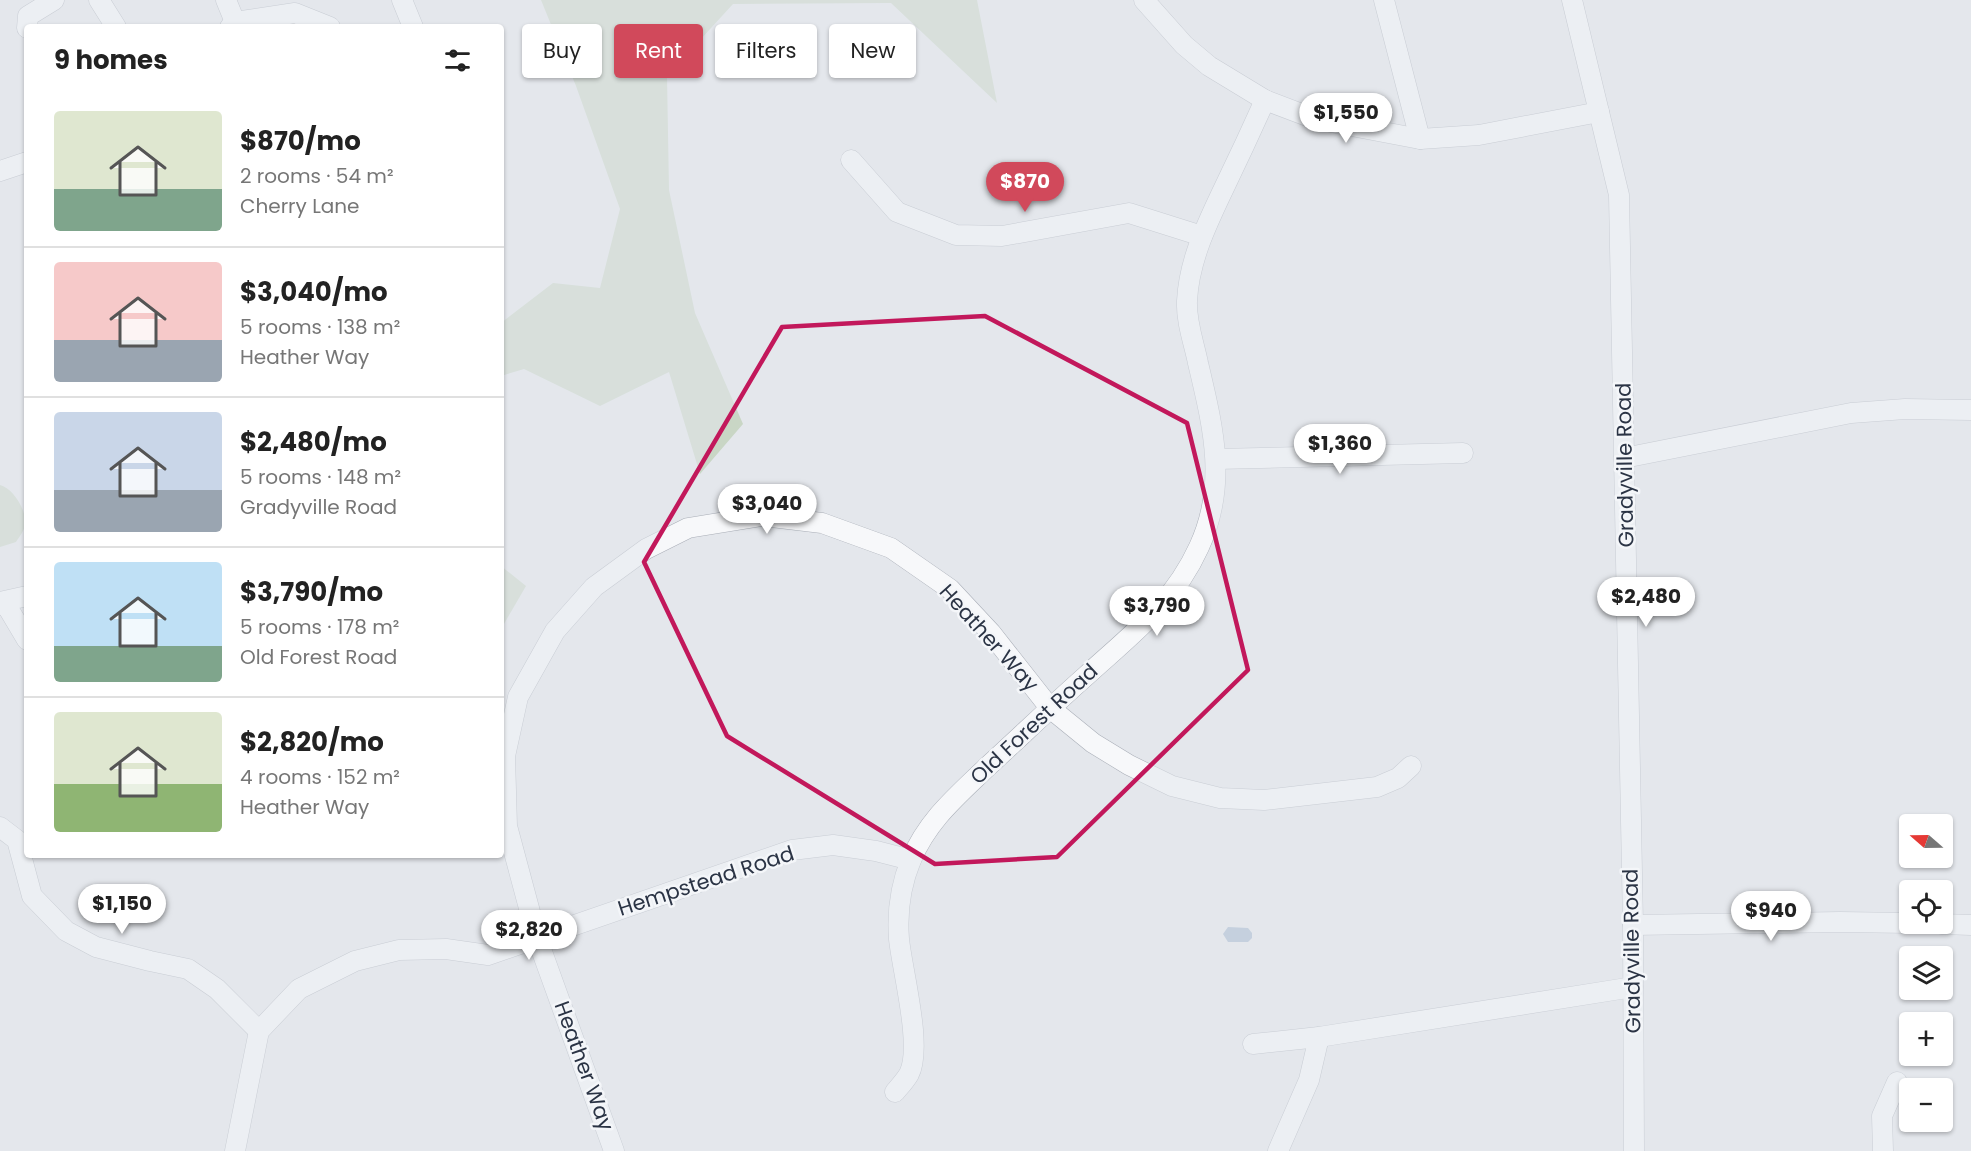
<!DOCTYPE html>
<meta charset="utf-8">
<style>
body{margin:0;font-family:Poppins,sans-serif;background:#f6f6f6;color:#222;height:100vh;display:flex;flex-direction:column;font-size:22px;white-space:nowrap}
*{box-sizing:border-box;margin:0}
p{font-size:20px;color:#767676}
.icon{flex:none;width:33px;height:33px;fill:none;stroke:currentColor;stroke-width:2;stroke-linecap:round;stroke-linejoin:round}
.map{position:relative;flex:1;overflow:hidden}
.side{position:absolute;left:24px;top:24px;width:480px;height:834px;display:flex;flex-direction:column;background:#fff;border-radius:6px;box-shadow:0 2px 4px #0004}
.side>*{flex:none}
.guide{position:absolute;left:522px;top:24px;width:570px;height:54px;display:flex;gap:12px}
.needle{width:39px;rotate:290deg}
.controls{position:absolute;left:1899px;top:814px;display:grid;gap:12px}
.controls a{display:grid;place-items:center;width:54px;height:54px;border-radius:6px;background:#fff;box-shadow:0 2px 4px #0004;font-size:30px}
.price{position:absolute;translate:-50% -51px;padding:0 14px;border-radius:21px;background:#fff;color:#222;font-size:20px;line-height:39px;filter:drop-shadow(0 2px 3px #0008)}
.price::after{content:'';position:absolute;left:50%;top:36px;width:18px;height:14px;margin-left:-9px;background:inherit;clip-path:polygon(0 0,100% 0,50% 100%)}
.price.current{background:#d1495b;color:#fff}
ul{padding:0;list-style:none}
li{display:flex;align-items:center;gap:18px;height:150px;padding:0 30px}
li+li{border-top:2px solid #e0e0e0}
li span{display:grid;place-items:center;flex:none;width:168px;height:120px;border-radius:6px;color:#555}
li>.icon{margin-inline-start:auto}
span .icon{width:72px;height:72px;fill:#fffc;stroke-width:1}
li b{font-size:26px}
h2{display:flex;justify-content:space-between;align-items:center;height:72px;padding:0 30px;font-size:26px}
.tag{padding:0 21px;border-radius:6px;background:#fff;box-shadow:0 2px 4px #0004;font-size:21px;line-height:54px}
.tag.current{background:#d1495b;color:#fff}
.map>svg:first-child{display:block}
.green{fill:#c9d6c5}
.water{fill:#9fb4cc}
.lines{fill:none;stroke-linecap:round;stroke-linejoin:round}
.minor-casing{stroke:#a9aeb7;stroke-width:21}
.minor{stroke:#f7f8fa;stroke-width:20}
.marked{fill:none;stroke:#c2185b;stroke-width:4.5;stroke-linejoin:round}
.labels{text-anchor:middle;stroke-width:5;stroke-linejoin:round;paint-order:stroke}
.street-label{font-size:21px;fill:#2b3445;stroke:#f4f6f9}
</style>
<div class="map">
<svg width="1971" height="1151" viewBox="0 0 1971 1151">
<rect width="100%" height="100%" fill="#e4e7ec"/>
<g class="green">
<polygon points="541,0 977,0 997,103 891,3 733,4 667,76 669,190 695,313 743,424 700,474 669,372 600,406 524,369 501,376 501,323 553,283 600,288 620,209 576,86"/>
<path d="M0 485C13 488 27 511 25 524 25 530 19 537 16 542L0 547Z"/>
<polygon points="501,566 526,586 501,629"/>
</g>
<polygon class="water" points="1228,927 1248,928 1252,933 1252,938 1248,942 1228,942 1223,934"/>
<g class="lines">
<g class="minor-casing">
<g id="minor">
<polyline points="99,0 116,27"/>
<polyline points="226,0 235,22"/>
<polyline points="402,0 413,27"/>
<polyline points="1144,0 1184,45 1209,66 1265,100 1315,119 1420,139 1479,135 1599,112"/>
<polyline points="1384,0 1420,139"/>
<polyline points="1572,0 1619,195 1633,925 1634,1151"/>
<polyline points="230,27 235,22 295,13 330,27"/>
<polyline points="27,28 28,16 54,0"/>
<polyline points="851,160 897,212 956,235 1002,236 1129,213 1202,236"/>
<polyline points="0,171 27,162"/>
<polyline points="1624,458 1851,413 1905,409 1971,410"/>
<polyline points="1216,459 1463,453"/>
<polyline points="0,602 27,596"/>
<polyline points="0,603 8,608 27,640"/>
<polyline points="0,827 17,840 32,896 66,931 96,947 150,961 188,969 217,989 259,1031"/>
<polyline points="1942,924 1971,925"/>
<polyline points="1633,925 1840,922 1910,923"/>
<polyline points="1253,1044 1319,1037 1633,987"/>
<path d="M895 1092C899 1087 905 1081 909 1074 923 1047 902 970 899 939 897 913 901 884 911 860 928 820 956 797 986 768 1020 737 1053 705 1087 675 1132 634 1173 604 1199 547 1228 484 1213 427 1198 363 1194 343 1186 322 1187 301 1189 260 1207 224 1224 188 1238 159 1252 129 1265 100"/>
<polyline points="235,1151 259,1031 299,989 355,961 399,950 446,949 488,955 792,850 833,845 876,851 911,860"/>
<polyline points="614,1151 537,938 507,826 505,756 518,697 555,631 594,587 646,549 688,528 762,516 822,523 891,548 950,589 991,633 1050,708 1093,743 1129,765 1172,786 1220,798 1264,800 1377,787 1398,778 1411,766"/>
<polyline points="1278,1151 1309,1080 1319,1037"/>
<polyline points="1883,1151 1882,1116 1897,1082"/>
</g>
</g>
<use href="#minor" class="minor"/>
</g>
<path d="M0 0H1971V1151H0ZM985 316 1187 423 1248 670 1057 857 935 864 727 736 644 562 782 327Z" fill="#e4e7ec" fill-opacity=".55" fill-rule="evenodd"/>
<path class="marked" d="M985 316 1187 423 1248 670 1057 857 935 864 727 736 644 562 782 327Z"/>
<g class="labels">
<g class="street-label">
<text transform="translate(1625 465) rotate(-91)" y="7">Gradyville Road</text>
<text transform="translate(989 638) rotate(48)" y="7">Heather Way</text>
<text transform="translate(1034 724) rotate(-43)" y="7">Old Forest Road</text>
<text transform="translate(706 881) rotate(-18)" y="7">Hempstead Road</text>
<text transform="translate(1632 951) rotate(-91)" y="7">Gradyville Road</text>
<text transform="translate(584 1066) rotate(70)" y="7">Heather Way</text>
</g>
</g>
</svg>
<div class="controls">
<a><svg class="needle" viewBox="-14 -14 28 28"><path d="M0-13l5 13h-10z" fill="#e53935"/><path d="M0 13l5-13h-10z" fill="#767676"/></svg></a>
<a><svg class="icon" aria-label="locate" viewBox="0 0 24 24"><circle cx="12" cy="12" r="6"/><path d="M12 2v4M12 18v4M2 12h4M18 12h4"/></svg></a>
<a><svg class="icon" aria-label="layers" viewBox="0 0 24 24"><path d="M12 4l9 5-9 5-9-5zM3 14l9 5 9-5"/></svg></a>
<a>+</a>
<a>−</a>
</div>
<b class="price" style="left:1346px;top:144px">$1,550</b>
<b class="price current" style="left:1025px;top:213px">$870</b>
<b class="price" style="left:1340px;top:475px">$1,360</b>
<b class="price" style="left:767px;top:535px">$3,040</b>
<b class="price" style="left:1646px;top:628px">$2,480</b>
<b class="price" style="left:1157px;top:637px">$3,790</b>
<b class="price" style="left:122px;top:935px">$1,150</b>
<b class="price" style="left:1771px;top:942px">$940</b>
<b class="price" style="left:529px;top:961px">$2,820</b>
<div class="guide">
<a class="tag">Buy</a>
<a class="tag current">Rent</a>
<a class="tag">Filters</a>
<a class="tag">New</a>
</div>
<section class="side">
<h2>9 homes<svg class="icon" aria-label="filters" viewBox="0 0 24 24"><path d="M4 7h16M4 17h16"/><circle cx="9" cy="7" r="2"/><circle cx="15" cy="17" r="2"/></svg></h2>
<ul>
<li><span style="background:linear-gradient(#dfe7d0 65%,#7fa58c 0)"><svg class="icon" aria-label="home" viewBox="0 0 24 24"><path d="M3 11l9-7 9 7M6 9v11h12V9"/></svg></span><div><b>$870/mo</b><p>2 rooms · 54 m²</p><p>Cherry Lane</p></div></li>
<li><span style="background:linear-gradient(#f6c9c9 65%,#9aa5b1 0)"><svg class="icon" aria-label="home" viewBox="0 0 24 24"><path d="M3 11l9-7 9 7M6 9v11h12V9"/></svg></span><div><b>$3,040/mo</b><p>5 rooms · 138 m²</p><p>Heather Way</p></div></li>
<li><span style="background:linear-gradient(#c9d6e8 65%,#9aa5b1 0)"><svg class="icon" aria-label="home" viewBox="0 0 24 24"><path d="M3 11l9-7 9 7M6 9v11h12V9"/></svg></span><div><b>$2,480/mo</b><p>5 rooms · 148 m²</p><p>Gradyville Road</p></div></li>
<li><span style="background:linear-gradient(#bfe0f5 70%,#7fa58c 0)"><svg class="icon" aria-label="home" viewBox="0 0 24 24"><path d="M3 11l9-7 9 7M6 9v11h12V9"/></svg></span><div><b>$3,790/mo</b><p>5 rooms · 178 m²</p><p>Old Forest Road</p></div></li>
<li><span style="background:linear-gradient(#dfe7d0 60%,#8fb573 0)"><svg class="icon" aria-label="home" viewBox="0 0 24 24"><path d="M3 11l9-7 9 7M6 9v11h12V9"/></svg></span><div><b>$2,820/mo</b><p>4 rooms · 152 m²</p><p>Heather Way</p></div></li>
</ul>
</section>
</div>
